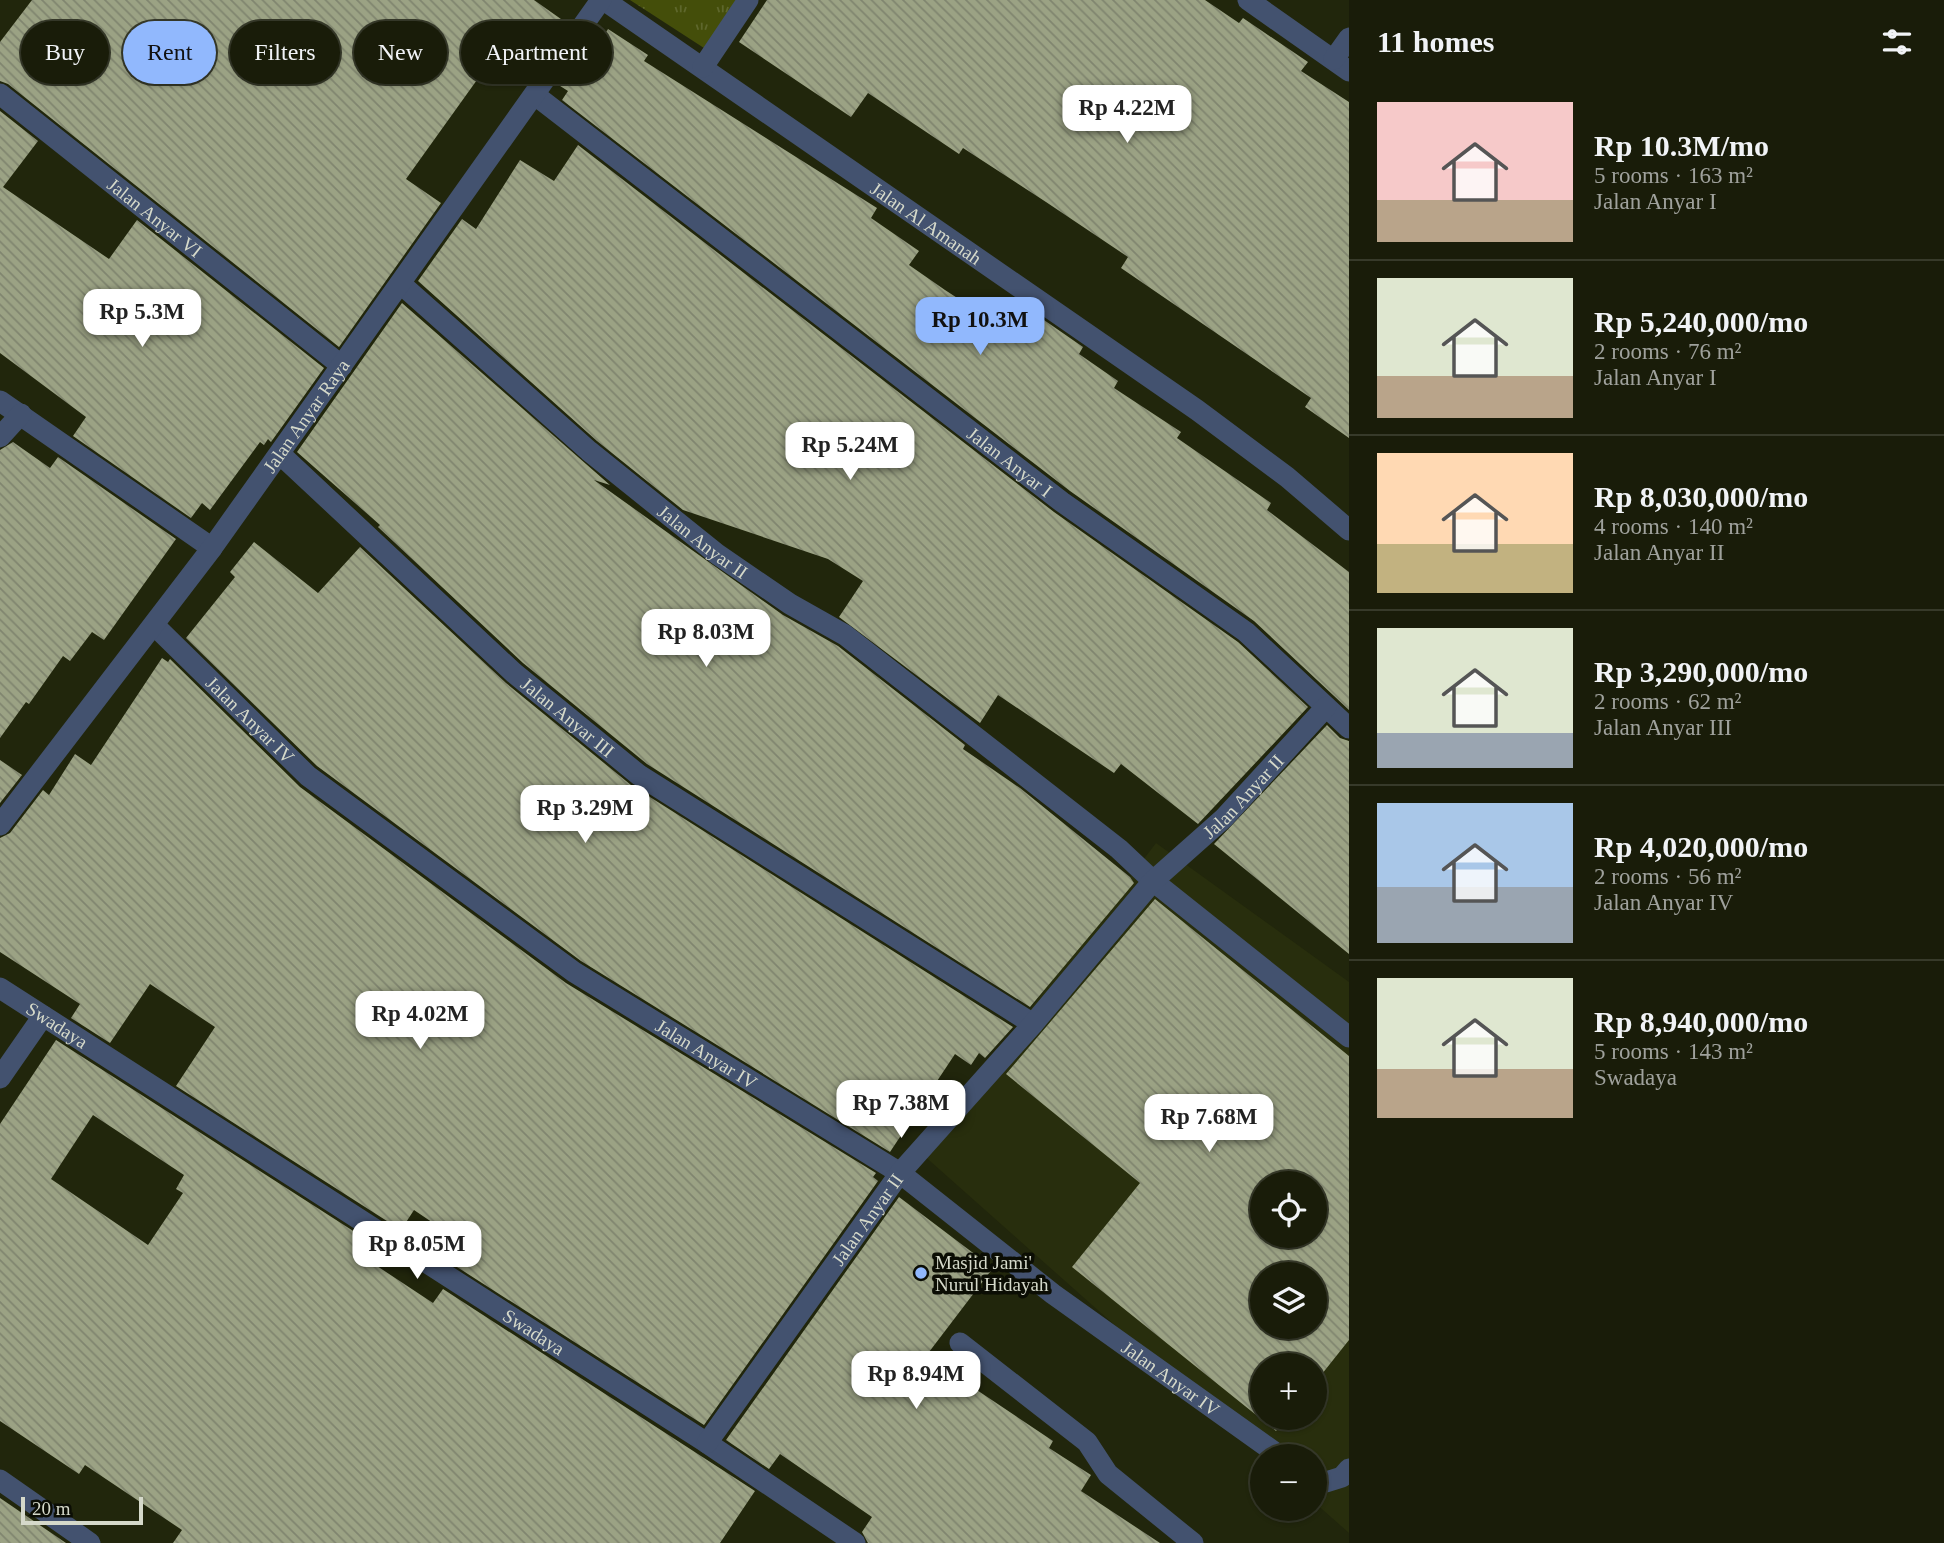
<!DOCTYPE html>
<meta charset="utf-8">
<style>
body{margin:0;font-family:"Times New Roman",serif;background:#262917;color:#f1f3f6;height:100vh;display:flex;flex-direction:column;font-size:26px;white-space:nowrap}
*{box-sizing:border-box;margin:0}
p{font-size:23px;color:#9fa19c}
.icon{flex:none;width:38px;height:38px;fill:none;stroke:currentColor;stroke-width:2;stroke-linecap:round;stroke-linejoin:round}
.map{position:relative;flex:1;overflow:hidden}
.panel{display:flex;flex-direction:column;background:#191c09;width:595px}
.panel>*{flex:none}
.banner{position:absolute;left:21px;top:21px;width:665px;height:63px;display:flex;gap:14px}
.controls{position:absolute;left:1250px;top:1171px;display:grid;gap:14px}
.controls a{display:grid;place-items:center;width:77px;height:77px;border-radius:50%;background:#191c09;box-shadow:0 2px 5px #0004,0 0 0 2px #373a2a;font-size:35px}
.scale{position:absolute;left:21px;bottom:18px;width:122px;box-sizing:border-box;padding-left:7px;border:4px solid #d5d9ca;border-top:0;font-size:19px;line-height:24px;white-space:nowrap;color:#d5d9ca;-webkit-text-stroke:5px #0b0d04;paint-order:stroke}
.price{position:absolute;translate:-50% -60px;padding:0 16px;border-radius:14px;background:#fff;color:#222;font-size:23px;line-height:46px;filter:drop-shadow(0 2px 4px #0008)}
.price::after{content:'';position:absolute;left:50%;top:42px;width:21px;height:16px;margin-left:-10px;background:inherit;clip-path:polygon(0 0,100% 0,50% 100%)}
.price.current{background:#91b8fd;color:#111}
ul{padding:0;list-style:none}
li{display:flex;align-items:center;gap:21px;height:175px;padding:0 28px}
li+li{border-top:2px solid #373a2a}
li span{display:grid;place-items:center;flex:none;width:196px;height:140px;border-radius:0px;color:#555}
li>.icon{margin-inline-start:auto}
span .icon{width:84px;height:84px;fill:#fffc;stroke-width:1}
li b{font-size:30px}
h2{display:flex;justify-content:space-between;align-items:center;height:84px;padding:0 28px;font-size:30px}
.chip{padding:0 24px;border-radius:32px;background:#191c09;box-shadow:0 2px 5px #0004,0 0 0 2px #373a2a;font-size:24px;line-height:63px}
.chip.current{background:#91b8fd;color:#111}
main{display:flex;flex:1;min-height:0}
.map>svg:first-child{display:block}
.built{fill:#282e0d;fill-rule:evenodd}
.park{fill:url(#park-tufts)}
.building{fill:url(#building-back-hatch);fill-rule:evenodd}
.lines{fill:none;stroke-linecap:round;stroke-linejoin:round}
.minor{stroke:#43526f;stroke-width:21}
.poi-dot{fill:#91b8fd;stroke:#0b0d04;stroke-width:2.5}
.labels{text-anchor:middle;stroke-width:7;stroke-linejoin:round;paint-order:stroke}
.street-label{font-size:19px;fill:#d5d9ca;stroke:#0b0d04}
.poi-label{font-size:19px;fill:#d5d9ca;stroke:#0b0d04;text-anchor:start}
</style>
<main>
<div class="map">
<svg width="1349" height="1543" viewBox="0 0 1349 1543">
<defs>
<pattern id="park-tufts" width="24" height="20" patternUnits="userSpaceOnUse" patternTransform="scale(1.75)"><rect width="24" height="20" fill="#444e0a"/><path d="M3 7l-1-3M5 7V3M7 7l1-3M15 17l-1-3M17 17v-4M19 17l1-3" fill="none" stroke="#5e672c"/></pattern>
<pattern id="building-back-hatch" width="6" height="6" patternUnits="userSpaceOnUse" patternTransform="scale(1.75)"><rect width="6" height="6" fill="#9ba284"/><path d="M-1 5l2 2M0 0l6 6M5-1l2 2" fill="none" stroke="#80856f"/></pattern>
</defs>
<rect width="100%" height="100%" fill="#21260c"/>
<path class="built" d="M1156 843 1349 982V1533L1314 1502V1456H1262L921 1153ZM1262 1183H1314V1236H1262ZM1262 1274H1314V1326H1262ZM1262 1365H1314V1418H1262Z"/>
<polygon class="park" points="630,0 736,0 704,48"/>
<g class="building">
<polygon points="32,0 534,0 568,24 536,69 502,45 406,179 441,203 339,347 8,84 0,81 0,42"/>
<polygon points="767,0 1205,0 1239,23 1243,18 1308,62 1301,71 1349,102 1349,438 1305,407 1311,398 1121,268 1128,257 1046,202 963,148 959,154 868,93 851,117 739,42"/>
<polygon points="608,29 648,55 644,61 877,208 871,218 919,251 909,265 945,290 1014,335 1031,311 1083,347 1079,354 1118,381 1114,388 1181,432 1177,438 1271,503 1267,510 1349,572 1349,710 1254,621 1070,491 562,100 568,91 557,84 589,40 597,46"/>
<polygon points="0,111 38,141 3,187 109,259 137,220 324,368 271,442 268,439 264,445 260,442 210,510 202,503 191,518 73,436 86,417 0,353"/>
<polygon points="578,145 1054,512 1238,642 1308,707 1198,824 1121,764 1114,773 998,695 980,723 839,617 863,581 828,559 683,510 597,441 418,281 462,219 476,229 520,160 554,181"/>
<polygon points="402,303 610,485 594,480 783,615 838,646 965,745 963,749 1020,788 1130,877 1134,883 1030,1007 647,764 523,663 378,527 380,525 297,452"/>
<polygon points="13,442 50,468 58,457 176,539 104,640 92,632 70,661 63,656 29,704 26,702 0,738 0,450"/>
<polygon points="254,542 318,593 360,547 506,683 631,785 1013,1027 985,1058 979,1053 971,1065 955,1054 890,1152 581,961 317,766 186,638 235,577 230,572"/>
<polygon points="162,658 168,662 170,659 300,787 566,983 876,1173 873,1177 878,1181 704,1425 457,1267 470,1248 414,1210 401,1230 176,1086 215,1027 150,984 110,1043 71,1018 80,1004 0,952 0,838 10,833 43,790 49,795 75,754 91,765"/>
<polygon points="1327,725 1340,738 1349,741 1349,954 1214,844"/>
<polygon points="0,760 22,775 0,803"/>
<path d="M1155 899 1349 1056V1340L1314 1384V1365H1262V1418H1287L1276 1431 1072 1267 1140 1183 1006 1074ZM1262 1183H1314V1236H1262ZM1262 1274H1314V1326H1262Z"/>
<path d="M56 1040 386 1252 377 1266 433 1303 443 1289 755 1491 720 1543H173L182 1530 85 1465 79 1474 0 1421V1124ZM93 1115 184 1175 176 1189 183 1193 148 1245 51 1179Z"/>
<polygon points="899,1197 993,1268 926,1356 1053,1441 1049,1448 1091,1475 1081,1491 1160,1543 868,1543 862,1532 872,1517 780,1454 769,1469 726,1440"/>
<polygon points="0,1498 66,1543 0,1543"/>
</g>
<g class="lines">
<g class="minor">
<path id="s1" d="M604 0 1197 410 1287 477 1349 530"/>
<polyline points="1248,0 1349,71"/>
<polyline points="1334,59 1349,38"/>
<polyline points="703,67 748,0"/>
<path id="s2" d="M0 94 342 366"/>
<path id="s3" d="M535 95 1062 502 1246 632 1349 728"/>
<path id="s4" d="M401 284 589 451 717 554 790 604 845 635 1119 849 1153 881 1349 1037"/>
<polyline points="0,401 212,548"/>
<polyline points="0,437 21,414"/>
<path id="s5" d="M280 454 514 673 639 775 1033 1024"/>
<path id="s6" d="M154 625 308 776 574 972 900 1173 1053 1294 1280 1456"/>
<path id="s7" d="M0 825 212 548 601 0"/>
<path id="s8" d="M0 988 707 1443 855 1543"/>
<polyline points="0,1078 43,1016"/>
<polyline points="960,1343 1087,1442 1108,1474 1193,1543"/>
<path id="s9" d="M707 1443 900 1173 1033 1024 1153 881 1224 818 1326 707"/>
<polyline points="1314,1478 1326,1482 1342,1477 1349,1469"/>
<polyline points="0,1480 90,1543"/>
</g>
</g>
<circle class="poi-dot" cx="921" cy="1273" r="7"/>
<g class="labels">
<g class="street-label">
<text dy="7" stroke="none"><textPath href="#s2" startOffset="198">Jalan Anyar VI</textPath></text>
<text dy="7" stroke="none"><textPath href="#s1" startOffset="392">Jalan Al Amanah</textPath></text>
<text dy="7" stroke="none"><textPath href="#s7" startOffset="511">Jalan Anyar Raya</textPath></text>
<text dy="7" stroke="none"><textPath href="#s3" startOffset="600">Jalan Anyar I</textPath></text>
<text dy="7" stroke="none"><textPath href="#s4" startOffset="397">Jalan Anyar II</textPath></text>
<text dy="7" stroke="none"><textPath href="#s5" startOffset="390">Jalan Anyar III</textPath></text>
<text dy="7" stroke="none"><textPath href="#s6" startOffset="135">Jalan Anyar IV</textPath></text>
<text dy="7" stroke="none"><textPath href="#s9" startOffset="842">Jalan Anyar II</textPath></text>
<text dy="7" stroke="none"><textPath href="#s8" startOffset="68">Swadaya</textPath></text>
<text dy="7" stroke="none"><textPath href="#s6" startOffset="702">Jalan Anyar IV</textPath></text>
<text dy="7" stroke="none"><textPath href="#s9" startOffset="275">Jalan Anyar II</textPath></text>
<text dy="7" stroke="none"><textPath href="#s8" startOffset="635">Swadaya</textPath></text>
<text dy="7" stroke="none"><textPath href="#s6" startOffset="1269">Jalan Anyar IV</textPath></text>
</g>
<g class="poi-label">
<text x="935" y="1269">Masjid Jami'<tspan x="935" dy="22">Nurul Hidayah</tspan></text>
</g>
</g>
</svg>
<div class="controls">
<a><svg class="icon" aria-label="locate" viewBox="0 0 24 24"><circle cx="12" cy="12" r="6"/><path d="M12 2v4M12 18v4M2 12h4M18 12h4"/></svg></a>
<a><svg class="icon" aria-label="layers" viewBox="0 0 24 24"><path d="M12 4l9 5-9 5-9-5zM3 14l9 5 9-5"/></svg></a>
<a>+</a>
<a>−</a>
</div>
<div class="scale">20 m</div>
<b class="price" style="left:1127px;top:145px">Rp 4.22M</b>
<b class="price" style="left:142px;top:349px">Rp 5.3M</b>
<b class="price current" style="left:980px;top:357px">Rp 10.3M</b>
<b class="price" style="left:850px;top:482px">Rp 5.24M</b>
<b class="price" style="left:706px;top:669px">Rp 8.03M</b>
<b class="price" style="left:585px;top:845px">Rp 3.29M</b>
<b class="price" style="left:420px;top:1051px">Rp 4.02M</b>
<b class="price" style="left:901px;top:1140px">Rp 7.38M</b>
<b class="price" style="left:1209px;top:1154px">Rp 7.68M</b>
<b class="price" style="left:417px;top:1281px">Rp 8.05M</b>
<b class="price" style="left:916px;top:1411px">Rp 8.94M</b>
<div class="banner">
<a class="chip">Buy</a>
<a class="chip current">Rent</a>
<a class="chip">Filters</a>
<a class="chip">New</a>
<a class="chip">Apartment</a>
</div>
</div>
<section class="panel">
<h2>11 homes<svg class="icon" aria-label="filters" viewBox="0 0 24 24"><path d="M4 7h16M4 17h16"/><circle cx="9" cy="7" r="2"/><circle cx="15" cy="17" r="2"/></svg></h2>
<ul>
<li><span style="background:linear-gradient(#f6c9c9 70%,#b9a48a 0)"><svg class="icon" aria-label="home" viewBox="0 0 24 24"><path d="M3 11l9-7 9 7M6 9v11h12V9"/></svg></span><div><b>Rp 10.3M/mo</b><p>5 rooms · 163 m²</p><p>Jalan Anyar I</p></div></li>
<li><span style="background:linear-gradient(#dfe7d0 70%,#b9a48a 0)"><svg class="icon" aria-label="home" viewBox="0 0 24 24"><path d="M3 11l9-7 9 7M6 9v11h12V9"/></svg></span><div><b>Rp 5,240,000/mo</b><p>2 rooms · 76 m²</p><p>Jalan Anyar I</p></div></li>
<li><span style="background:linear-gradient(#ffd9b3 65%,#c2b280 0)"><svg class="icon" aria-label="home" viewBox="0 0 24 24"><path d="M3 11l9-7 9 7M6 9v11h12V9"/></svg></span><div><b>Rp 8,030,000/mo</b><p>4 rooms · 140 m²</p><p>Jalan Anyar II</p></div></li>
<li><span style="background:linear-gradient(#dfe7d0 75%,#9aa5b1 0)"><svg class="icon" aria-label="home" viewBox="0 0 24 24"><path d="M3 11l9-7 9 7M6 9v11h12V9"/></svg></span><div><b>Rp 3,290,000/mo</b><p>2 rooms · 62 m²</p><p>Jalan Anyar III</p></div></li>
<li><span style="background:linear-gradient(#a9c7e8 60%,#9aa5b1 0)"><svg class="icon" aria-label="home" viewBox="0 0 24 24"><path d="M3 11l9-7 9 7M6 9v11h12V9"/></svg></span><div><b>Rp 4,020,000/mo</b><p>2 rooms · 56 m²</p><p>Jalan Anyar IV</p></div></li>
<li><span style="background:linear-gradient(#dfe7d0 65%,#b9a48a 0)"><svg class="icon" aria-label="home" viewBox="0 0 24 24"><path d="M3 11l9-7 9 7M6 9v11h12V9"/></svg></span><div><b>Rp 8,940,000/mo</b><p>5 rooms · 143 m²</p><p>Swadaya</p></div></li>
</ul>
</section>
</main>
